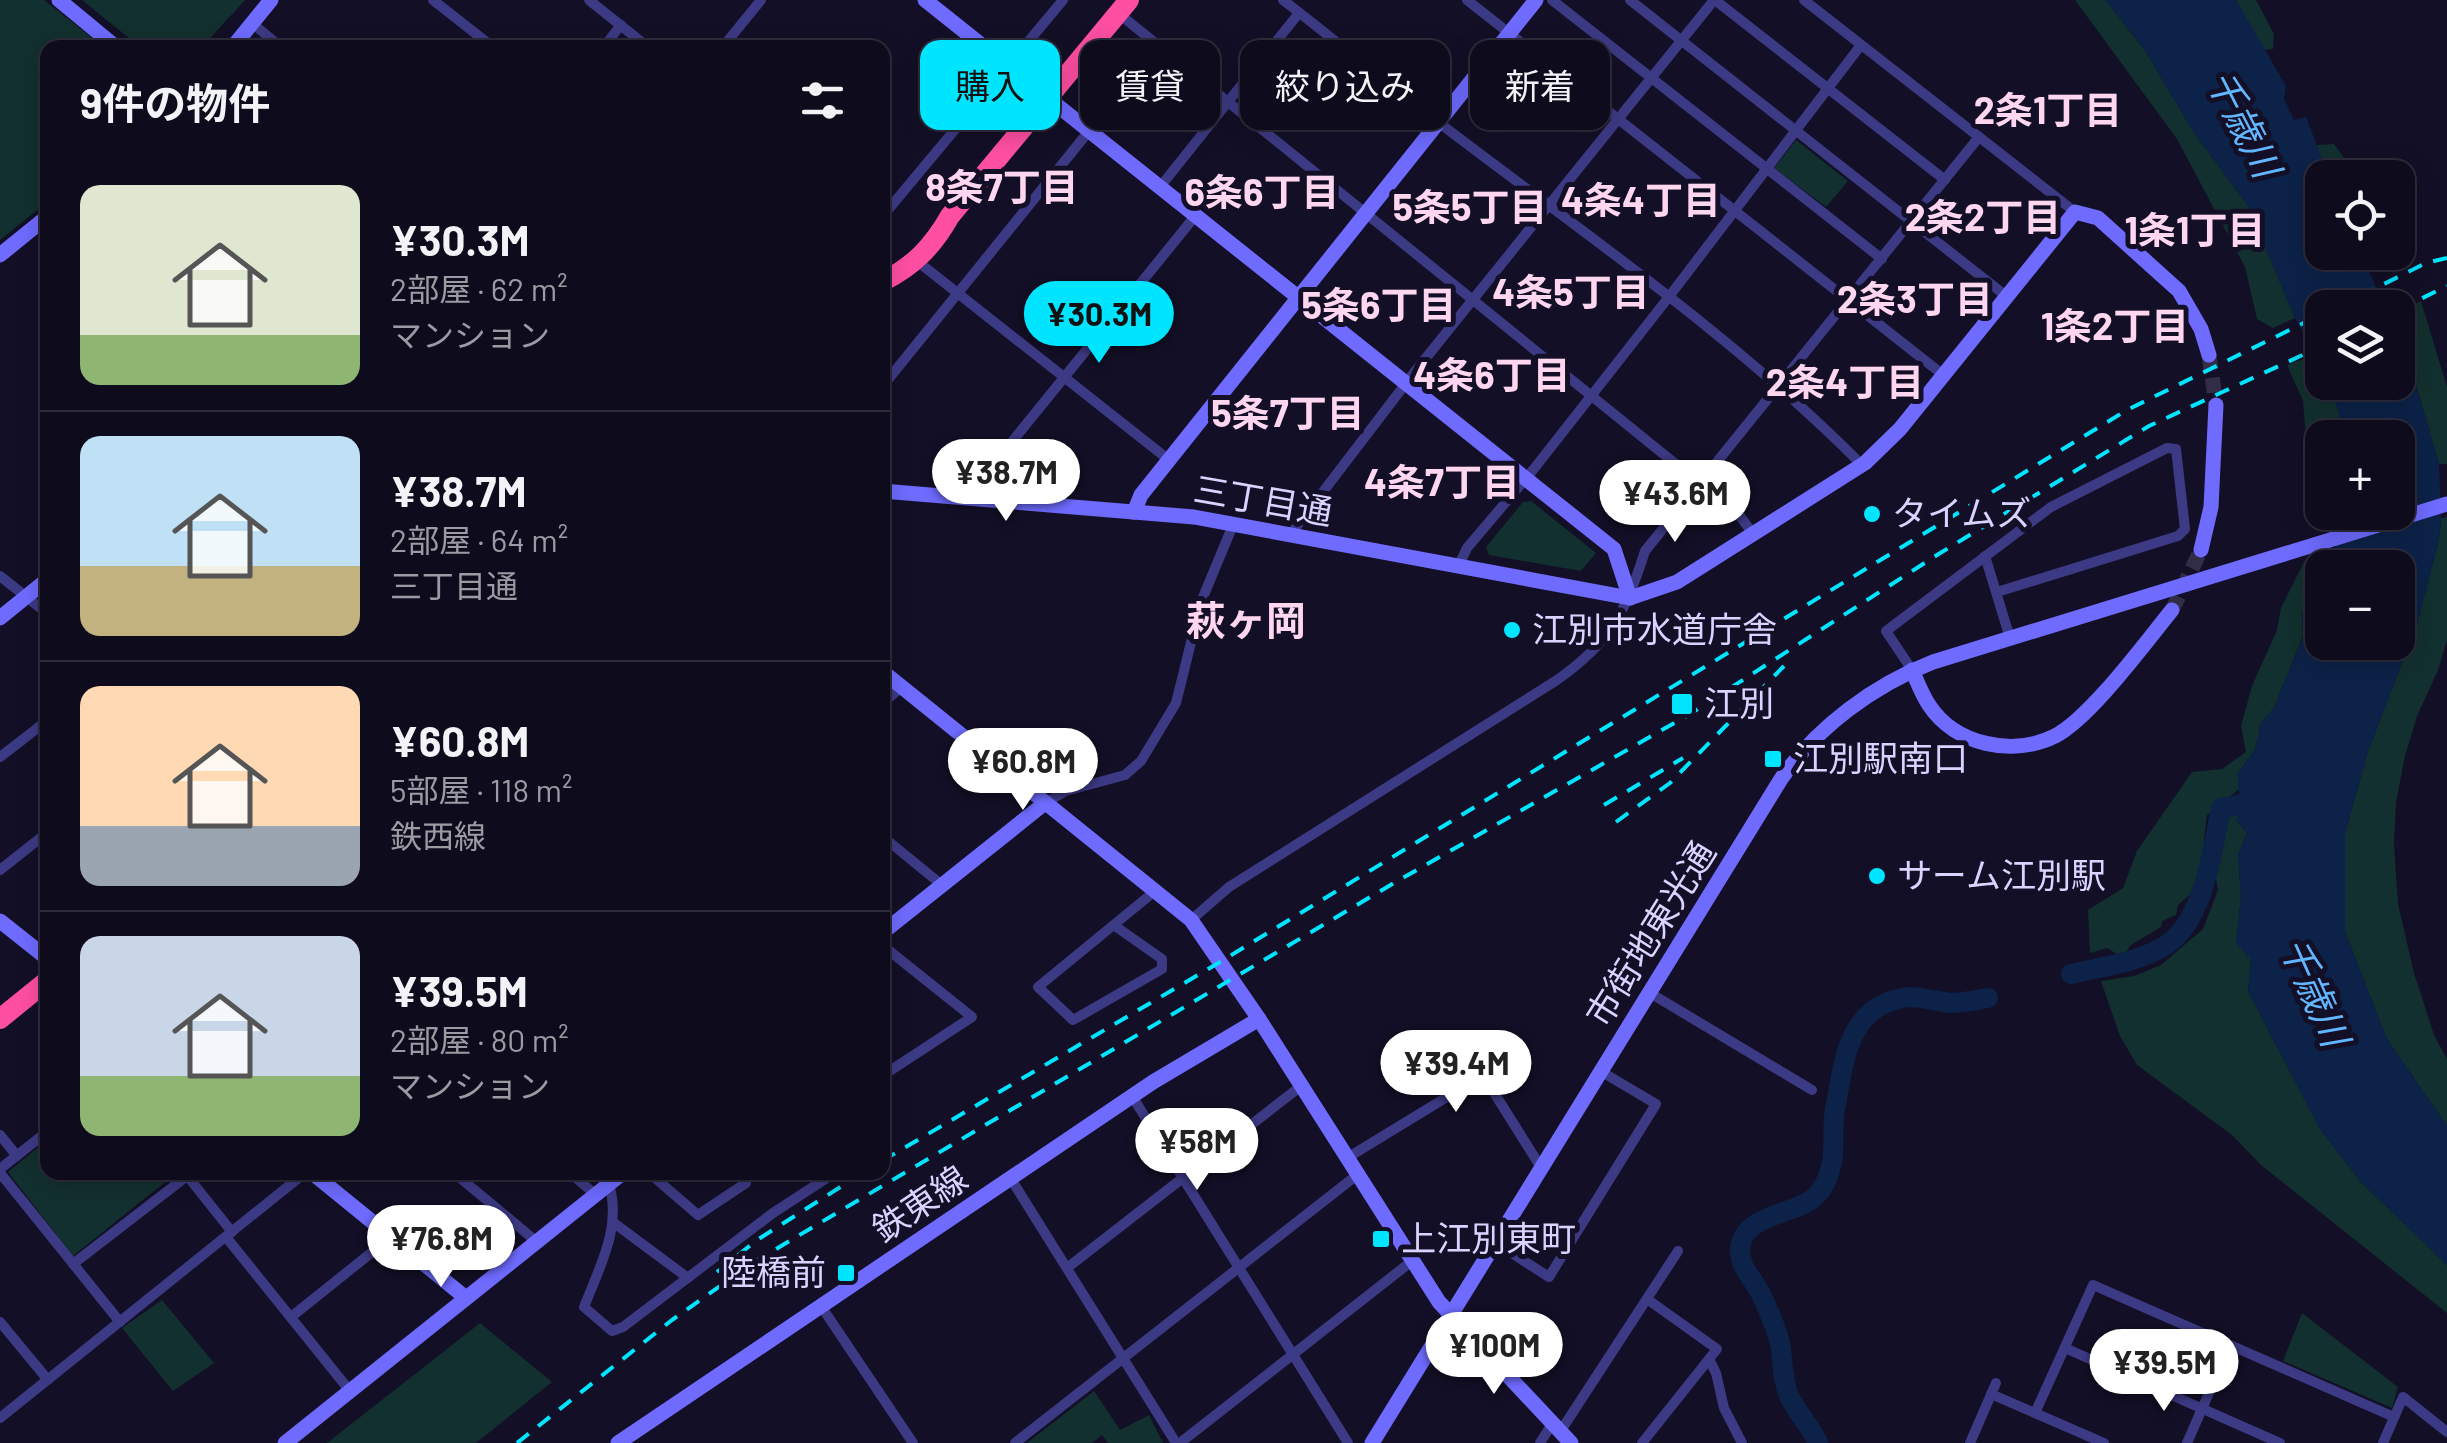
<!DOCTYPE html>
<html lang="ja">
<meta charset="utf-8">
<style>
body{margin:0;font-family:Barlow,"Noto Sans JP",sans-serif;background:#1c1929;color:#f1f3f6;height:100vh;display:flex;flex-direction:column;font-size:38px;white-space:nowrap}
*{box-sizing:border-box;margin:0}
p{font-size:32px;color:#9b9ba3}
.icon{flex:none;width:55px;height:55px;fill:none;stroke:currentColor;stroke-width:2;stroke-linecap:round;stroke-linejoin:round}
.map{position:relative;flex:1;overflow:hidden}
.side{position:absolute;left:40px;top:40px;width:850px;height:1140px;display:flex;flex-direction:column;background:#0e0b1c;border-radius:20px;box-shadow:0 5px 25px #0003,0 0 0 2px #2e2b3b}
.side>*{flex:none}
.banner{position:absolute;left:920px;top:40px;width:950px;height:90px;display:flex;gap:20px}
.tools{position:absolute;left:2305px;top:160px;display:grid;gap:20px}
.tools a{display:grid;place-items:center;width:110px;height:110px;border-radius:20px;background:#0e0b1c;box-shadow:0 5px 25px #0003,0 0 0 2px #2e2b3b;font-size:50px}
.price{position:absolute;translate:-50% -85px;padding:0 22px;border-radius:35px;background:#fff;color:#222;font-size:32px;line-height:65px;filter:drop-shadow(0 2px 5px #0008)}
.price::after{content:'';position:absolute;left:50%;top:60px;width:30px;height:22px;margin-left:-15px;background:inherit;clip-path:polygon(0 0,100% 0,50% 100%)}
.price.selected{background:#00e5ff;color:#111}
ul{padding:0;list-style:none}
li{display:flex;align-items:center;gap:30px;height:250px;padding:0 40px}
li+li{border-top:2px solid #2e2b3b}
li span{display:grid;place-items:center;flex:none;width:280px;height:200px;border-radius:20px;color:#555}
li>.icon{margin-inline-start:auto}
span .icon{width:120px;height:120px;fill:#fffc;stroke-width:1}
li b{font-size:42px}
h2{display:flex;justify-content:space-between;align-items:center;height:120px;padding:0 40px;font-size:42px}
.pill{padding:0 35px;border-radius:20px;background:#0e0b1c;box-shadow:0 5px 25px #0003,0 0 0 2px #2e2b3b;font-size:35px;line-height:90px}
.pill.selected{background:#00e5ff;color:#111}
.map>svg:first-child{display:block}
.green{fill:#12302f}
.water{fill:#0c2248}
.lines{fill:none;stroke-linecap:round;stroke-linejoin:round}
.river{stroke:#0c2248;stroke-width:20}
.secondary-tunnel{stroke:#312d47;stroke-width:15;stroke-dasharray:15 8;stroke-linecap:butt}
.street{stroke:#3d3a85;stroke-width:10}
.secondary{stroke:#6f6bff;stroke-width:15}
.highway{stroke:#ff4fa3;stroke-width:20}
.rail{stroke:#00e5ff;stroke-width:4;stroke-dasharray:15 12;stroke-linecap:butt}
.poi-dot{fill:#00e5ff;stroke:#130f26;stroke-width:4}
.labels{text-anchor:middle;stroke-width:10;stroke-linejoin:round;paint-order:stroke}
.street-label{font-size:35px;fill:#d9d4ff;stroke:#130f26}
.poi-label{font-size:35px;fill:#d9d4ff;stroke:#130f26;text-anchor:start}
.neighbourhood-label{font-size:38px;font-weight:bold;fill:#ffd6f0;stroke:#130f26}
.water-label{font-size:38px;font-style:italic;fill:#62b6ff;stroke:#130f26}
.quarter-label{font-size:40px;font-weight:bold;fill:#ffd6f0;stroke:#130f26}
</style>
<div class="map">
<svg width="2447" height="1443" viewBox="0 0 2447 1443">
<rect width="100%" height="100%" fill="#130f26"/>
<g class="green">
<polygon points="0,0 44,0 104,47 48,48 47,202 0,240"/>
<polygon points="82,0 245,0 202,47 140,47"/>
<polygon points="2075,0 2106,0 2146,52 2193,131 2248,206 2295,318 2273,328 2257,319 2245,267 2177,139"/>
<polygon points="2236,0 2256,0 2274,34 2273,49 2263,50"/>
<polygon points="1796,140 1848,181 1826,207 1774,168"/>
<polygon points="2334,144 2358,177 2329,177 2316,145"/>
<polygon points="2421,301 2447,387 2447,464 2439,464 2410,365 2398,337 2398,313"/>
<polygon points="2316,354 2322,368 2322,382 2329,383 2339,412 2341,437 2322,438 2322,512 2340,513 2339,517 2319,524 2311,503 2303,401 2287,365"/>
<polygon points="1531,501 1596,553 1581,571 1489,555 1486,547 1523,502"/>
<polygon points="2447,517 2447,640 2438,670 2417,716 2405,756 2396,802 2394,844 2398,904 2414,973 2434,1035 2447,1059 2447,1126 2387,1039 2345,932 2345,833 2368,751 2417,624 2439,539 2441,518"/>
<polygon points="2335,552 2333,567 2322,568 2322,601 2318,611 2302,612 2303,636 2274,708 2261,723 2255,750 2238,773 2238,790 2207,815 2199,887 2178,905 2176,915 2162,921 2161,927 2131,945 2122,957 2107,948 2090,953 2088,910 2123,888 2137,851 2192,772 2222,769 2246,752 2241,726 2252,686 2277,630 2281,608 2305,560"/>
<polygon points="2242,808 2236,820 2247,833 2238,855 2241,897 2236,943 2251,959 2248,991 2320,1129 2362,1183 2447,1265 2447,1313 2261,1165 2232,1135 2137,1065 2120,1036 2101,981 2134,976 2161,965 2203,929 2218,890 2214,869 2223,839 2224,811"/>
<polygon points="47,1140 48,1172 175,1174 73,1256 8,1172"/>
<polygon points="162,1300 214,1363 173,1391 122,1328"/>
<polygon points="2302,1313 2398,1387 2392,1408 2283,1361"/>
<polygon points="480,1323 552,1382 476,1443 327,1443"/>
<polygon points="1094,1391 1120,1430 1149,1415 1163,1443 1108,1443 1102,1435 1092,1443 1027,1443"/>
</g>
<g class="water">
<polygon points="2106,0 2236,0 2286,86 2284,99 2294,120 2306,117 2329,177 2322,178 2322,252 2361,253 2385,307 2322,308 2322,368 2295,318 2248,206 2193,131 2146,52"/>
<polygon points="2398,337 2410,365 2439,464 2441,518 2439,539 2417,624 2368,751 2345,833 2345,932 2387,1039 2447,1126 2447,1265 2362,1183 2320,1129 2248,991 2251,960 2236,943 2241,897 2238,855 2247,833 2236,820 2245,801 2238,790 2238,773 2255,750 2261,723 2274,708 2303,637 2302,612 2318,611 2322,601 2322,642 2398,642 2398,568 2333,567 2340,513 2398,512 2398,438 2341,437 2339,412 2329,383 2398,382"/>
</g>
<g class="lines">
<g class="river">
<path d="M2071 974C2100 967 2134 963 2161 948 2204 926 2212 851 2221 808L2240 805 2267 788"/>
<path d="M1818 1443C1811 1427 1798 1414 1790 1398 1781 1380 1784 1358 1779 1339 1775 1325 1768 1310 1762 1296 1755 1281 1739 1267 1740 1249 1743 1210 1803 1217 1821 1190 1840 1160 1830 1138 1835 1109 1844 1066 1845 1012 1898 999 1915 994 1933 1001 1950 1003 1963 1003 1976 1000 1988 998"/>
</g>
<g class="secondary-tunnel">
<polyline points="2209,355 2216,405"/>
<polyline points="2172,610 2201,550"/>
</g>
<g class="street">
<polyline points="433,0 494,48"/>
<polyline points="589,0 649,48"/>
<path d="M1283 0C1335 40 1385 82 1438 122 1582 232 1734 336 1862 465"/>
<polyline points="1467,0 1942,374"/>
<polyline points="1552,0 1882,259"/>
<polyline points="1630,0 2006,296"/>
<polyline points="1715,0 1945,180"/>
<polyline points="1804,0 2075,212"/>
<polyline points="1118,13 1740,516 1753,534"/>
<polyline points="252,23 282,48"/>
<polyline points="603,48 621,25"/>
<polyline points="722,48 761,0"/>
<polyline points="1160,187 1299,13"/>
<polyline points="882,217 1063,0"/>
<polyline points="917,261 1169,460"/>
<polyline points="882,387 1089,131"/>
<polyline points="975,499 985,475 1196,215"/>
<polyline points="1290,535 1413,374 1714,0"/>
<polyline points="1985,556 2010,638"/>
<polyline points="1458,567 1467,548 1533,470 1668,298 1861,45"/>
<polyline points="0,576 48,614"/>
<polyline points="1912,670 1886,631 2051,507 2167,448 2176,449 2185,529 2178,536 1997,592"/>
<polyline points="882,703 902,687"/>
<polyline points="0,757 48,720"/>
<polyline points="1045,803 1066,791 1125,775 1141,761 1176,703 1201,602 1233,525"/>
<polyline points="882,836 942,885"/>
<polyline points="0,870 48,832"/>
<path d="M1191 920 1229 887 1557 680C1611 642 1626 612 1645 551L1979 137"/>
<polyline points="1115,926 1162,959 1162,969 1073,1020 1038,987 1155,891"/>
<polyline points="882,945 972,1017 882,1076"/>
<polyline points="1650,993 1812,1090"/>
<polyline points="1132,1096 1348,1443"/>
<polyline points="0,1135 17,1156"/>
<polyline points="882,1142 882,1143"/>
<polyline points="1347,1158 1483,1075 1542,1169"/>
<polyline points="0,1169 48,1131"/>
<polyline points="453,1172 537,1242"/>
<polyline points="569,1172 596,1195"/>
<polyline points="648,1172 698,1215 746,1183 738,1172"/>
<polyline points="0,1173 120,1322"/>
<polyline points="185,1173 232,1232"/>
<polyline points="1011,1179 1176,1443"/>
<path d="M609 1184C622 1227 600 1266 584 1307L612 1331 623 1327 773 1213 836 1172"/>
<polyline points="614,1223 688,1278"/>
<polyline points="226,1237 350,1391"/>
<polyline points="1496,1243 1549,1277 1656,1104 1602,1072"/>
<polyline points="73,1264 187,1176"/>
<polyline points="1067,1268 1301,1086"/>
<polyline points="821,1306 913,1443"/>
<polyline points="291,1317 391,1237"/>
<polyline points="0,1322 48,1380"/>
<polyline points="2065,1348 2280,1443"/>
<polyline points="1709,1359 1716,1373 1724,1408 1742,1443"/>
<polyline points="1991,1394 2104,1443"/>
<polyline points="2035,1413 2093,1285 2394,1417"/>
<polyline points="0,1418 306,1172"/>
<polyline points="1560,1432 1678,1251"/>
<polyline points="1015,1443 1357,1175"/>
<polyline points="1180,1443 1412,1261"/>
<polyline points="1540,1443 1552,1424"/>
<polyline points="1642,1443 1717,1349 1647,1299"/>
<polyline points="1970,1443 1996,1383"/>
<polyline points="2187,1443 2230,1345"/>
<polyline points="2383,1443 2403,1397 2447,1432"/>
</g>
<g class="secondary">
<polyline points="59,0 117,48"/>
<polyline points="925,0 1614,549 1630,598"/>
<polyline points="232,48 271,0"/>
<polyline points="0,255 48,216"/>
<polyline points="882,491 1194,517 1630,598 1677,582 1865,463 1900,429 2075,212 2098,218 2179,291 2201,329 2209,355"/>
<polyline points="1134,512 1141,495 1536,0"/>
<polyline points="2201,550 2211,507 2216,405"/>
<polyline points="0,618 48,579"/>
<path d="M1912 670C1917 681 1922 695 1929 705 1955 745 2013 757 2055 736 2090 718 2145 643 2172 610"/>
<polyline points="882,671 1191,920 1259,1019 1439,1302 1571,1443"/>
<polyline points="0,921 48,959"/>
<polyline points="882,933 1045,803"/>
<polyline points="311,1172 466,1298"/>
<polyline points="285,1443 624,1172"/>
<polyline points="618,1443 1153,1082 1259,1019"/>
<path d="M1372 1443 1781 779C1817 727 1874 685 1933 662L2447 504"/>
</g>
<g class="highway">
<path d="M882 282C914 266 933 246 950 216L1129 0"/>
<polyline points="0,1019 48,980"/>
</g>
<g class="rail">
<polyline points="2336,308 2426,263 2447,258"/>
<polyline points="2398,310 2447,286"/>
<polyline points="1604,805 1683,758"/>
<polyline points="1616,822 1670,783 1784,666"/>
<polyline points="882,1161 1220,962 2127,410 2322,314"/>
<polyline points="717,1272 757,1240 864,1172"/>
<polyline points="517,1443 672,1320 754,1262 1394,883 1690,714 1937,555 2149,426 2322,346"/>
</g>
</g>
<g class="poi-dot">
<circle cx="1872" cy="514" r="10"/>
<circle cx="1512" cy="630" r="10"/>
<rect x="1670" y="692" width="24" height="24" rx="5"/>
<rect x="1763" y="749" width="20" height="20" rx="5"/>
<circle cx="1877" cy="876" r="10"/>
<rect x="1371" y="1229" width="20" height="20" rx="5"/>
<rect x="836" y="1263" width="20" height="20" rx="5"/>
</g>
<g class="labels">
<g class="street-label">
<text transform="translate(1263 501) rotate(10)" y="12">三丁目通</text>
<text transform="translate(1651 934) rotate(-58)" y="12">市街地東光通</text>
<text transform="translate(920 1204) rotate(-34)" y="12">鉄東線</text>
</g>
<g class="poi-label">
<text x="1892" y="526">タイムズ</text>
<text x="1532" y="642">江別市水道庁舎</text>
<text x="1704" y="716">江別</text>
<text x="1793" y="771">江別駅南口</text>
<text x="1897" y="888">サーム江別駅</text>
<text x="1401" y="1251">上江別東町</text>
<text x="826" y="1285" text-anchor="end">陸橋前</text>
</g>
<g class="neighbourhood-label">
<text x="2048" y="124">2条1丁目</text>
<text x="1002" y="201">8条7丁目</text>
<text x="1262" y="206">6条6丁目</text>
<text x="1641" y="214">4条4丁目</text>
<text x="1470" y="221">5条5丁目</text>
<text x="1983" y="231">2条2丁目</text>
<text x="2195" y="244">1条1丁目</text>
<text x="1571" y="306">4条5丁目</text>
<text x="1915" y="313">2条3丁目</text>
<text x="1379" y="319">5条6丁目</text>
<text x="2115" y="340">1条2丁目</text>
<text x="1492" y="389">4条6丁目</text>
<text x="1845" y="396">2条4丁目</text>
<text x="1288" y="427">5条7丁目</text>
<text x="1442" y="496">4条7丁目</text>
</g>
<g class="water-label">
<text transform="translate(2243 124) rotate(63)" y="13">千歳川</text>
<text transform="translate(2314 992) rotate(66)" y="13">千歳川</text>
</g>
<g class="quarter-label">
<text x="1246" y="635">萩ヶ岡</text>
</g>
</g>
</svg>
<div class="tools">
<a><svg class="icon" aria-label="locate" viewBox="0 0 24 24"><circle cx="12" cy="12" r="6"/><path d="M12 2v4M12 18v4M2 12h4M18 12h4"/></svg></a>
<a><svg class="icon" aria-label="layers" viewBox="0 0 24 24"><path d="M12 4l9 5-9 5-9-5zM3 14l9 5 9-5"/></svg></a>
<a>+</a>
<a>−</a>
</div>
<b class="price selected" style="left:1099px;top:366px">¥30.3M</b>
<b class="price" style="left:1006px;top:524px">¥38.7M</b>
<b class="price" style="left:1675px;top:545px">¥43.6M</b>
<b class="price" style="left:1023px;top:813px">¥60.8M</b>
<b class="price" style="left:1456px;top:1115px">¥39.4M</b>
<b class="price" style="left:1197px;top:1193px">¥58M</b>
<b class="price" style="left:441px;top:1290px">¥76.8M</b>
<b class="price" style="left:1494px;top:1397px">¥100M</b>
<b class="price" style="left:2164px;top:1414px">¥39.5M</b>
<div class="banner">
<a class="pill selected">購入</a>
<a class="pill">賃貸</a>
<a class="pill">絞り込み</a>
<a class="pill">新着</a>
</div>
<section class="side">
<h2>9件の物件<svg class="icon" aria-label="filters" viewBox="0 0 24 24"><path d="M4 7h16M4 17h16"/><circle cx="9" cy="7" r="2"/><circle cx="15" cy="17" r="2"/></svg></h2>
<ul>
<li><span style="background:linear-gradient(#dfe7d0 75%,#8fb573 0)"><svg class="icon" aria-label="home" viewBox="0 0 24 24"><path d="M3 11l9-7 9 7M6 9v11h12V9"/></svg></span><div><b>¥30.3M</b><p>2部屋 · 62 m²</p><p>マンション</p></div></li>
<li><span style="background:linear-gradient(#bfe0f5 65%,#c2b280 0)"><svg class="icon" aria-label="home" viewBox="0 0 24 24"><path d="M3 11l9-7 9 7M6 9v11h12V9"/></svg></span><div><b>¥38.7M</b><p>2部屋 · 64 m²</p><p>三丁目通</p></div></li>
<li><span style="background:linear-gradient(#ffd9b3 70%,#9aa5b1 0)"><svg class="icon" aria-label="home" viewBox="0 0 24 24"><path d="M3 11l9-7 9 7M6 9v11h12V9"/></svg></span><div><b>¥60.8M</b><p>5部屋 · 118 m²</p><p>鉄西線</p></div></li>
<li><span style="background:linear-gradient(#c9d6e8 70%,#8fb573 0)"><svg class="icon" aria-label="home" viewBox="0 0 24 24"><path d="M3 11l9-7 9 7M6 9v11h12V9"/></svg></span><div><b>¥39.5M</b><p>2部屋 · 80 m²</p><p>マンション</p></div></li>
</ul>
</section>
</div>
